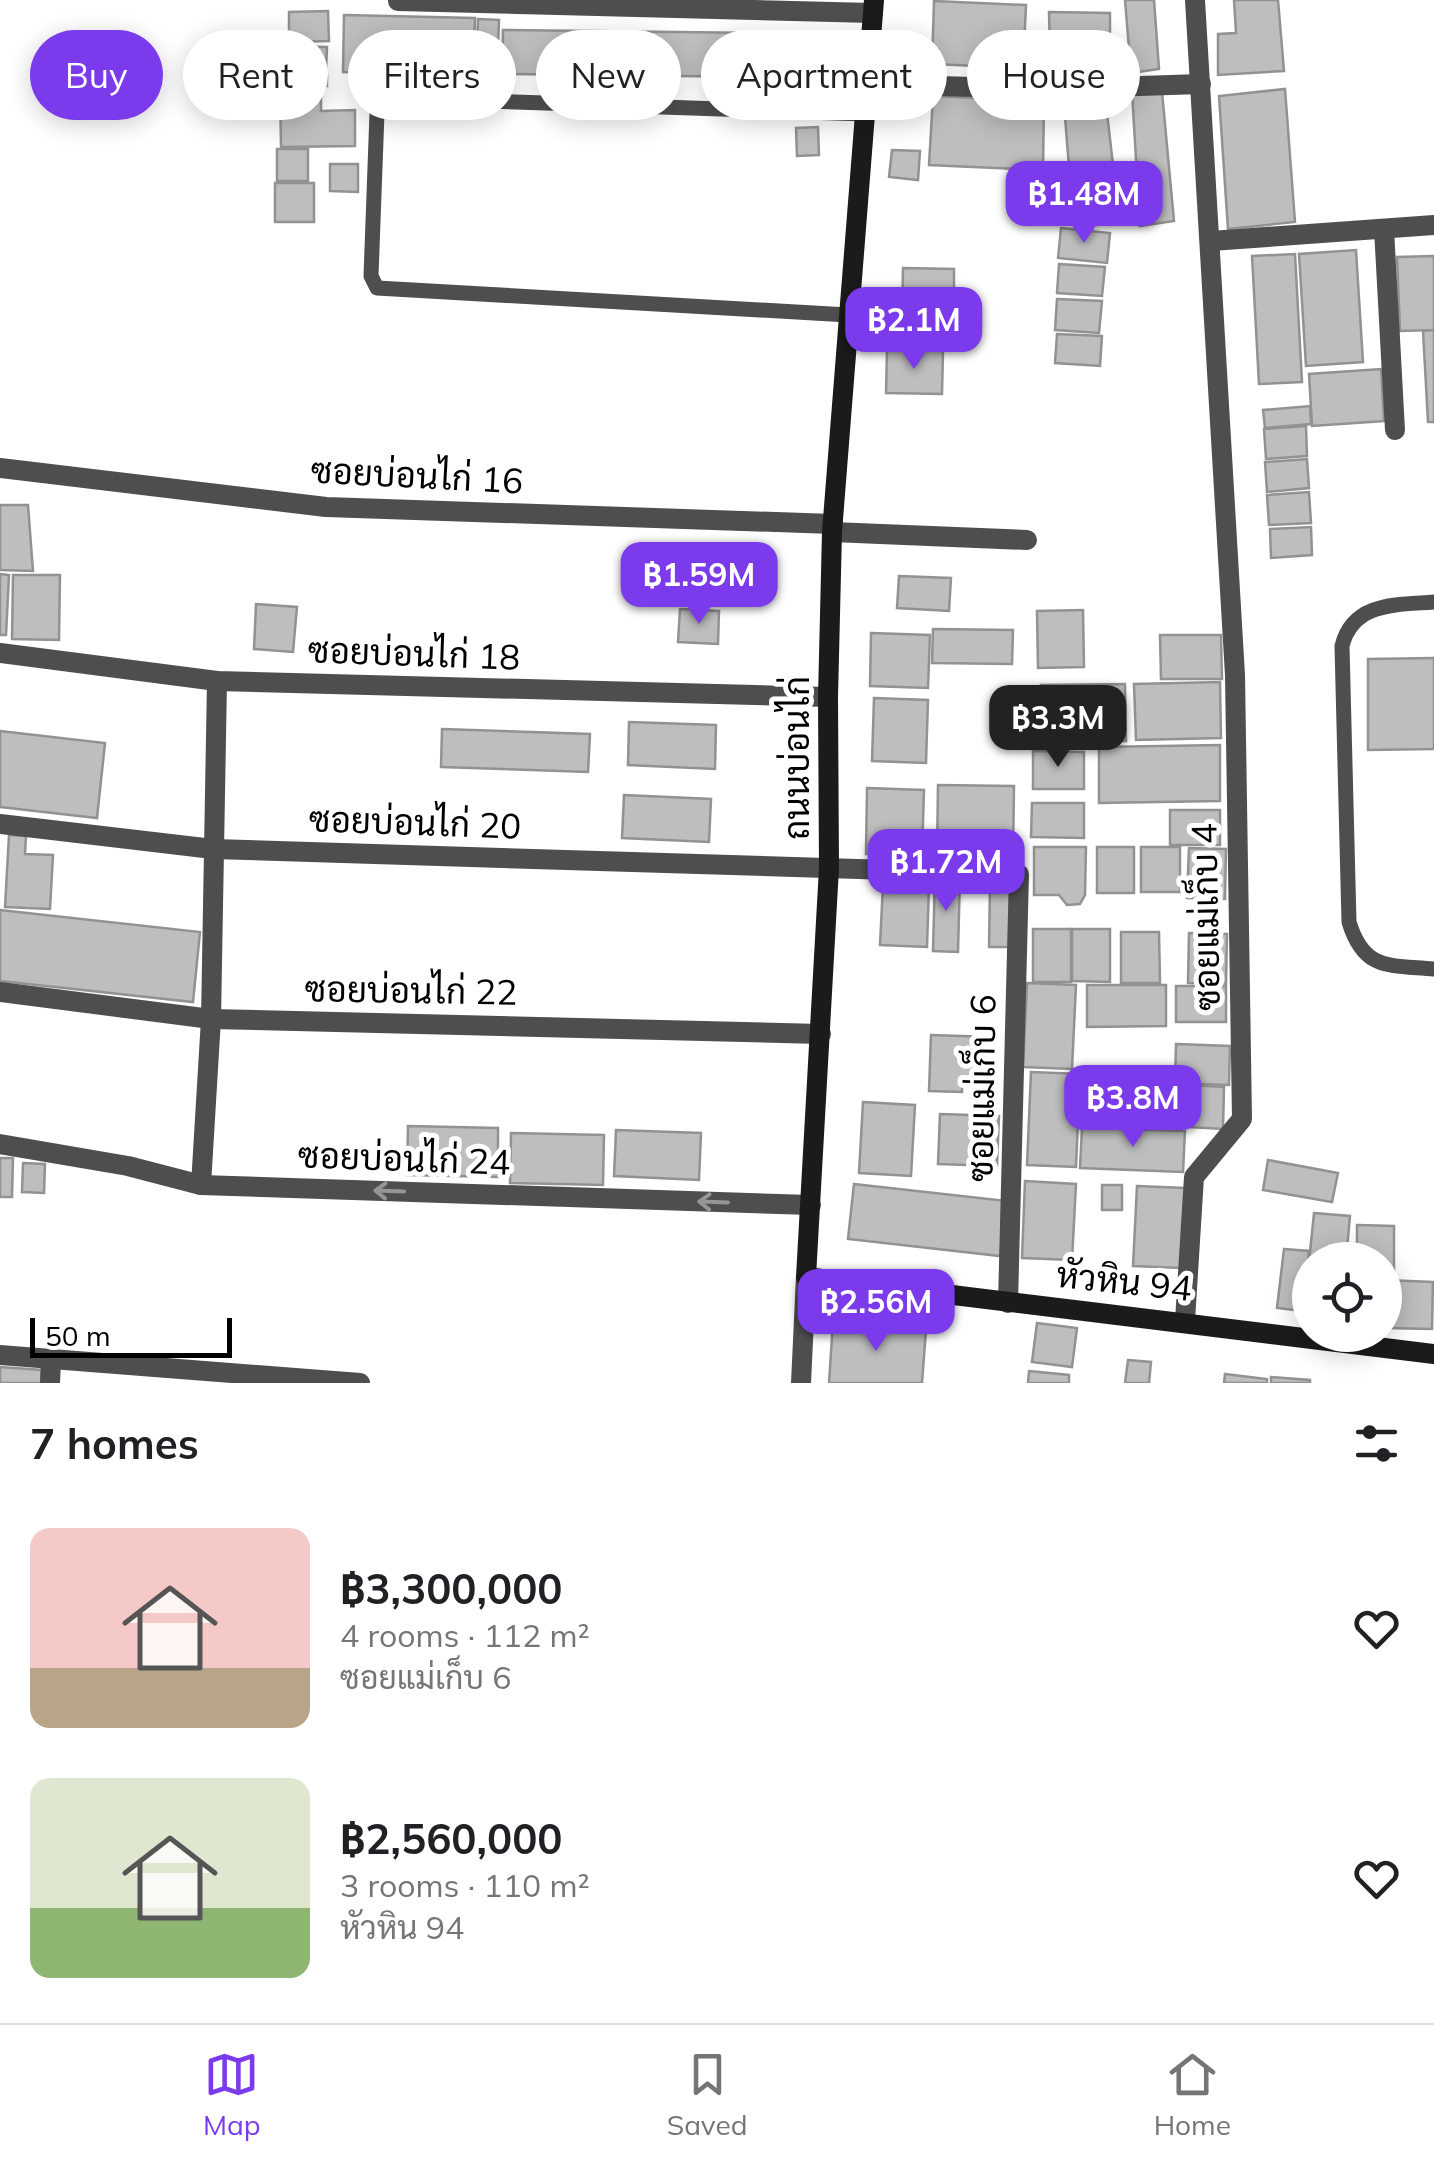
<!DOCTYPE html>
<meta charset="utf-8">
<style>
body{margin:0;font-family:Mulish,Sarabun,sans-serif;background:#f6f6f6;color:#202124;height:100vh;display:flex;flex-direction:column;font-size:38px;white-space:nowrap}
*{box-sizing:border-box;margin:0}
p{font-size:32px;color:#757577}
.icon{flex:none;width:55px;height:55px;fill:none;stroke:currentColor;stroke-width:2;stroke-linecap:round;stroke-linejoin:round}
.map{position:relative;height:1383px;overflow:hidden}
.drawer{display:flex;flex-direction:column;background:#fff;flex:1}
.drawer>*{flex:none}
.top-card{position:absolute;left:30px;top:30px;width:1375px;height:90px;display:flex;gap:20px}
.tools{position:absolute;left:1292px;top:1242px;display:grid;gap:20px}
.tools a{display:grid;place-items:center;width:110px;height:110px;border-radius:50%;background:#fff;box-shadow:0 5px 25px #0003;font-size:50px}
.scale{position:absolute;left:30px;bottom:25px;width:202px;box-sizing:border-box;padding-left:10px;border:5px solid #000;border-top:0;font-size:28px;line-height:35px;white-space:nowrap;color:#000;-webkit-text-stroke:8px #fff;paint-order:stroke}
.price{position:absolute;translate:-50% -85px;padding:0 22px;border-radius:20px;background:#7c3aed;color:#fff;font-size:32px;line-height:65px;filter:drop-shadow(0 2px 5px #0008)}
.price::after{content:'';position:absolute;left:50%;top:60px;width:30px;height:22px;margin-left:-15px;background:inherit;clip-path:polygon(0 0,100% 0,50% 100%)}
.price.current{background:#222;color:#fff}
ul{padding:0;list-style:none}
li{display:flex;align-items:center;gap:30px;height:250px;padding:0 30px}
li span{display:grid;place-items:center;flex:none;width:280px;height:200px;border-radius:20px;color:#555}
li>.icon{margin-inline-start:auto}
span .icon{width:120px;height:120px;fill:#fffc;stroke-width:1}
li b{font-size:42px}
h2{display:flex;justify-content:space-between;align-items:center;height:120px;padding:0 30px;font-size:42px}
.pill{padding:0 35px;border-radius:45px;background:#fff;box-shadow:0 5px 25px #0003;font-size:35px;line-height:90px}
.pill.current{background:#7c3aed;color:#fff}
.dock{display:flex;justify-content:space-around;align-items:center;height:140px;border-top:2px solid #e0e0e0;background:#fff;font-size:28px;color:#757577}
.dock a{display:grid;justify-items:center;gap:5px}
.dock .current{color:#7c3aed}
.map>svg:first-child{display:block}
.building{fill:#bebebe;stroke:#929292;stroke-width:2.5}
.lines{fill:none;stroke-linecap:round;stroke-linejoin:round}
.lane{stroke:#4e4e4e;stroke-width:15}
.street{stroke:#4e4e4e;stroke-width:20}
.secondary{stroke:#1b1b1b;stroke-width:20}
.oneway{stroke:#959595}
.labels{text-anchor:middle;stroke-width:10;stroke-linejoin:round;paint-order:stroke}
.street-label{font-size:35px;fill:#000;stroke:#fff}
</style>
<div class="map">
<svg width="1434" height="1383" viewBox="0 0 1434 1383">
<rect width="100%" height="100%" fill="#fff"/>
<g class="building">
<polygon points="1125,0 1154,0 1159,69 1131,73"/>
<polygon points="1234,0 1278,0 1284,71 1218,75 1218,34 1236,33"/>
<polygon points="934,1 1026,5 1023,68 932,64"/>
<polygon points="328,11 329,41 289,42 289,12"/>
<polygon points="1049,12 1110,13 1110,54 1050,53"/>
<polygon points="344,15 475,18 473,75 343,72"/>
<polygon points="478,19 499,20 497,76 476,76"/>
<polygon points="503,30 761,33 760,77 502,74"/>
<polygon points="768,33 800,33 800,44 829,44 829,80 769,81"/>
<polygon points="280,46 327,47 326,70 279,70"/>
<polygon points="278,74 327,75 327,86 278,84"/>
<polygon points="321,88 321,111 355,110 355,146 281,147 280,89"/>
<polygon points="1285,89 1295,222 1228,229 1219,96"/>
<polygon points="1132,92 1162,92 1174,221 1140,226"/>
<polygon points="933,96 1044,101 1043,170 929,165"/>
<polygon points="1064,104 1106,104 1116,191 1071,193"/>
<polygon points="818,127 819,155 797,156 796,128"/>
<rect x="277" y="149" width="31" height="32"/>
<polygon points="892,150 920,151 918,180 889,177"/>
<polygon points="330,164 358,164 358,192 330,191"/>
<rect x="275" y="183" width="39" height="39"/>
<polygon points="1061,228 1110,233 1107,263 1058,258"/>
<polygon points="1356,250 1363,362 1306,366 1299,254"/>
<polygon points="1295,254 1302,382 1259,384 1252,256"/>
<polygon points="1434,256 1434,330 1400,331 1397,257"/>
<polygon points="1059,264 1105,267 1102,296 1057,293"/>
<polygon points="903,268 954,269 954,320 902,319"/>
<polygon points="1057,299 1102,301 1099,333 1055,330"/>
<polygon points="1434,330 1434,422 1428,422 1423,331"/>
<polygon points="1057,334 1102,336 1100,366 1055,363"/>
<polygon points="887,349 943,351 942,394 886,393"/>
<polygon points="1381,369 1384,421 1312,426 1309,374"/>
<polygon points="1310,406 1311,424 1265,428 1263,410"/>
<polygon points="1306,426 1307,456 1266,459 1264,429"/>
<polygon points="1307,459 1309,488 1267,492 1265,462"/>
<polygon points="1309,492 1311,523 1269,525 1267,495"/>
<polygon points="0,505 28,505 33,571 0,570"/>
<polygon points="1311,527 1312,555 1271,558 1270,529"/>
<polygon points="0,574 9,575 6,635 0,635"/>
<polygon points="13,575 60,575 59,640 12,639"/>
<polygon points="899,576 951,578 949,611 897,608"/>
<polygon points="256,604 297,607 293,652 254,649"/>
<polygon points="680,609 719,611 718,644 678,642"/>
<polygon points="1083,610 1084,667 1038,668 1037,611"/>
<polygon points="933,629 1013,630 1012,664 932,663"/>
<polygon points="871,633 930,635 928,688 870,686"/>
<polygon points="1160,635 1221,635 1222,679 1161,679"/>
<polygon points="1434,658 1434,749 1368,750 1368,659"/>
<polygon points="1220,682 1221,738 1136,740 1134,684"/>
<polygon points="1125,684 1126,741 1042,742 1041,685"/>
<polygon points="874,698 928,700 926,763 872,761"/>
<polygon points="629,722 716,725 715,769 628,765"/>
<polygon points="442,729 590,734 588,772 441,767"/>
<polygon points="0,731 105,743 97,818 0,807"/>
<polygon points="1220,745 1220,801 1099,803 1099,747"/>
<polygon points="1033,751 1084,752 1084,789 1033,789"/>
<polygon points="938,785 1014,786 1013,855 937,854"/>
<polygon points="867,788 924,790 922,855 866,854"/>
<polygon points="624,795 711,799 709,842 622,838"/>
<polygon points="1032,803 1084,803 1084,838 1031,837"/>
<rect x="1170" y="810" width="50" height="35"/>
<polygon points="9,835 26,836 25,854 53,855 50,909 5,907"/>
<polygon points="1034,847 1086,847 1085,895 1080,904 1067,905 1059,895 1034,895"/>
<rect x="1097" y="847" width="37" height="46"/>
<rect x="1141" y="847" width="39" height="45"/>
<polygon points="1189,848 1226,849 1225,899 1187,898"/>
<polygon points="935,875 960,876 958,952 933,951"/>
<polygon points="883,884 929,886 927,947 880,945"/>
<polygon points="990,885 1010,885 1010,947 989,947"/>
<polygon points="0,910 200,932 193,1002 0,981"/>
<rect x="1033" y="929" width="38" height="53"/>
<polygon points="1072,929 1110,929 1110,982 1072,981"/>
<polygon points="1121,932 1159,932 1160,983 1121,983"/>
<polygon points="1189,933 1227,934 1226,984 1188,983"/>
<polygon points="1027,983 1076,985 1072,1069 1023,1067"/>
<polygon points="1087,985 1166,985 1166,1026 1087,1027"/>
<rect x="1176" y="986" width="50" height="36"/>
<polygon points="931,1035 992,1037 991,1078 962,1077 962,1092 929,1091"/>
<polygon points="1176,1044 1230,1046 1229,1085 1175,1083"/>
<polygon points="1031,1072 1080,1074 1076,1167 1027,1165"/>
<polygon points="1174,1084 1224,1087 1223,1129 1171,1126"/>
<polygon points="863,1102 915,1105 911,1176 859,1173"/>
<polygon points="940,1114 999,1116 997,1166 938,1164"/>
<polygon points="408,1126 498,1128 498,1177 407,1175"/>
<polygon points="1082,1128 1185,1131 1183,1172 1080,1168"/>
<polygon points="616,1130 701,1133 699,1180 614,1176"/>
<polygon points="511,1133 604,1135 603,1185 510,1183"/>
<polygon points="0,1158 13,1158 12,1197 0,1197"/>
<polygon points="1268,1160 1338,1173 1332,1202 1263,1190"/>
<polygon points="23,1163 45,1164 44,1193 22,1192"/>
<polygon points="1025,1181 1076,1184 1072,1260 1022,1258"/>
<polygon points="854,1184 1007,1201 1000,1256 848,1239"/>
<rect x="1102" y="1185" width="20" height="25"/>
<polygon points="1137,1186 1185,1188 1181,1268 1133,1266"/>
<polygon points="1314,1213 1350,1216 1346,1260 1310,1260 1310,1311 1304,1310"/>
<polygon points="1357,1225 1394,1226 1394,1279 1385,1279 1385,1260 1357,1260"/>
<polygon points="1284,1249 1309,1251 1303,1311 1277,1308"/>
<polygon points="1385,1280 1433,1282 1432,1329 1385,1328"/>
<polygon points="833,1322 926,1330 922,1383 829,1383"/>
<polygon points="1037,1323 1077,1328 1072,1367 1032,1362"/>
<polygon points="1128,1360 1151,1362 1149,1383 1125,1383"/>
<polygon points="0,1367 42,1370 41,1383 0,1383"/>
<polygon points="1029,1371 1069,1375 1069,1383 1028,1383"/>
<polygon points="1225,1374 1267,1379 1267,1383 1224,1383"/>
<polygon points="1271,1377 1310,1380 1310,1383 1271,1383"/>
</g>
<g class="lines">
<g class="lane">
<polyline points="848,315 377,288 371,276 377,113 384,102 400,98 865,114"/>
<path d="M1434 602C1396 605 1353 602 1342 646L1349 922C1364 971 1389 965 1434 969"/>
</g>
<g class="street">
<polyline points="398,1 873,13"/>
<polyline points="868,84 1048,89 1201,84"/>
<polyline points="1384,229 1395,430"/>
<polyline points="1211,241 1434,225"/>
<polyline points="0,468 326,507 833,524"/>
<polyline points="832,532 1027,540"/>
<polyline points="0,653 217,681 828,697"/>
<polyline points="0,824 213,849 1019,874 1008,1303"/>
<polyline points="0,992 211,1019 821,1034"/>
<polyline points="0,1144 128,1166 201,1185 811,1205"/>
<polyline points="201,1185 211,1019 217,681"/>
<polyline points="1185,1321 1194,1177 1242,1119 1235,675 1195,0"/>
<polyline points="0,1355 360,1383"/>
<polyline points="50,1383 51,1360"/>
<polyline points="801,1383 806,1277"/>
</g>
<polyline class="secondary" points="874,0 832,532 828,697 829,868 806,1277 1434,1354"/>
</g>
<defs><path id="oneway-shaft" d="M-6 0H5M1.5-3L5.5 0L1.5 3" fill="none" stroke-width="1.6" stroke-linecap="round" stroke-linejoin="round" transform="scale(2.5)"/></defs>
<g class="oneway">
<use href="#oneway-shaft" transform="translate(389 1191) rotate(-178)"/>
<use href="#oneway-shaft" transform="translate(713 1202) rotate(-178)"/>
</g>
<g class="labels">
<g class="street-label">
<text transform="translate(417 476) rotate(3)" y="12">ซอยบ่อนไก่ 16</text>
<text transform="translate(414 654) rotate(2)" y="12">ซอยบ่อนไก่ 18</text>
<text transform="translate(797 758) rotate(-90)" y="12">ถนนบ่อนไก่</text>
<text transform="translate(415 823) rotate(2)" y="12">ซอยบ่อนไก่ 20</text>
<text transform="translate(1206 917) rotate(-91)" y="12">ซอยแม่เก็บ 4</text>
<text transform="translate(411 991) rotate(1)" y="12">ซอยบ่อนไก่ 22</text>
<text transform="translate(982 1088) rotate(-89)" y="12">ซอยแม่เก็บ 6</text>
<text transform="translate(404 1159) rotate(2)" y="12">ซอยบ่อนไก่ 24</text>
<text transform="translate(1124 1282) rotate(6)" y="12">หัวหิน 94</text>
</g>
</g>
</svg>
<div class="tools">
<a><svg class="icon" aria-label="locate" viewBox="0 0 24 24"><circle cx="12" cy="12" r="6"/><path d="M12 2v4M12 18v4M2 12h4M18 12h4"/></svg></a>
</div>
<div class="scale">50 m</div>
<b class="price" style="left:1084px;top:246px">฿1.48M</b>
<b class="price" style="left:914px;top:372px">฿2.1M</b>
<b class="price" style="left:699px;top:627px">฿1.59M</b>
<b class="price current" style="left:1058px;top:770px">฿3.3M</b>
<b class="price" style="left:946px;top:914px">฿1.72M</b>
<b class="price" style="left:1133px;top:1150px">฿3.8M</b>
<b class="price" style="left:876px;top:1354px">฿2.56M</b>
<div class="top-card">
<a class="pill current">Buy</a>
<a class="pill">Rent</a>
<a class="pill">Filters</a>
<a class="pill">New</a>
<a class="pill">Apartment</a>
<a class="pill">House</a>
</div>
</div>
<section class="drawer">
<h2>7 homes<svg class="icon" aria-label="filters" viewBox="0 0 24 24"><path d="M4 7h16M4 17h16"/><circle cx="9" cy="7" r="2"/><circle cx="15" cy="17" r="2"/></svg></h2>
<ul>
<li><span style="background:linear-gradient(#f6c9c9 70%,#b9a48a 0)"><svg class="icon" aria-label="home" viewBox="0 0 24 24"><path d="M3 11l9-7 9 7M6 9v11h12V9"/></svg></span><div><b>฿3,300,000</b><p>4 rooms · 112 m²</p><p>ซอยแม่เก็บ 6</p></div><svg class="icon" aria-label="heart" viewBox="0 0 24 24"><path d="M12 20l-8-8c-3-5 5-10 8-4 3-6 11-1 8 4z"/></svg></li>
<li><span style="background:linear-gradient(#dfe7d0 65%,#8fb573 0)"><svg class="icon" aria-label="home" viewBox="0 0 24 24"><path d="M3 11l9-7 9 7M6 9v11h12V9"/></svg></span><div><b>฿2,560,000</b><p>3 rooms · 110 m²</p><p>หัวหิน 94</p></div><svg class="icon" aria-label="heart" viewBox="0 0 24 24"><path d="M12 20l-8-8c-3-5 5-10 8-4 3-6 11-1 8 4z"/></svg></li>
</ul>
</section>
<nav class="dock">
<a class="current"><svg class="icon" aria-label="map" viewBox="0 0 24 24"><path d="M3 6l6-2 6 2 6-2v14l-6 2-6-2-6 2zM9 4v14M15 6v14"/></svg>Map</a>
<a><svg class="icon" aria-label="saved" viewBox="0 0 24 24"><path d="M7 4h10v16l-5-4-5 4z"/></svg>Saved</a>
<a><svg class="icon" aria-label="home" viewBox="0 0 24 24"><path d="M3 11l9-7 9 7M6 9v11h12V9"/></svg>Home</a>
</nav>
